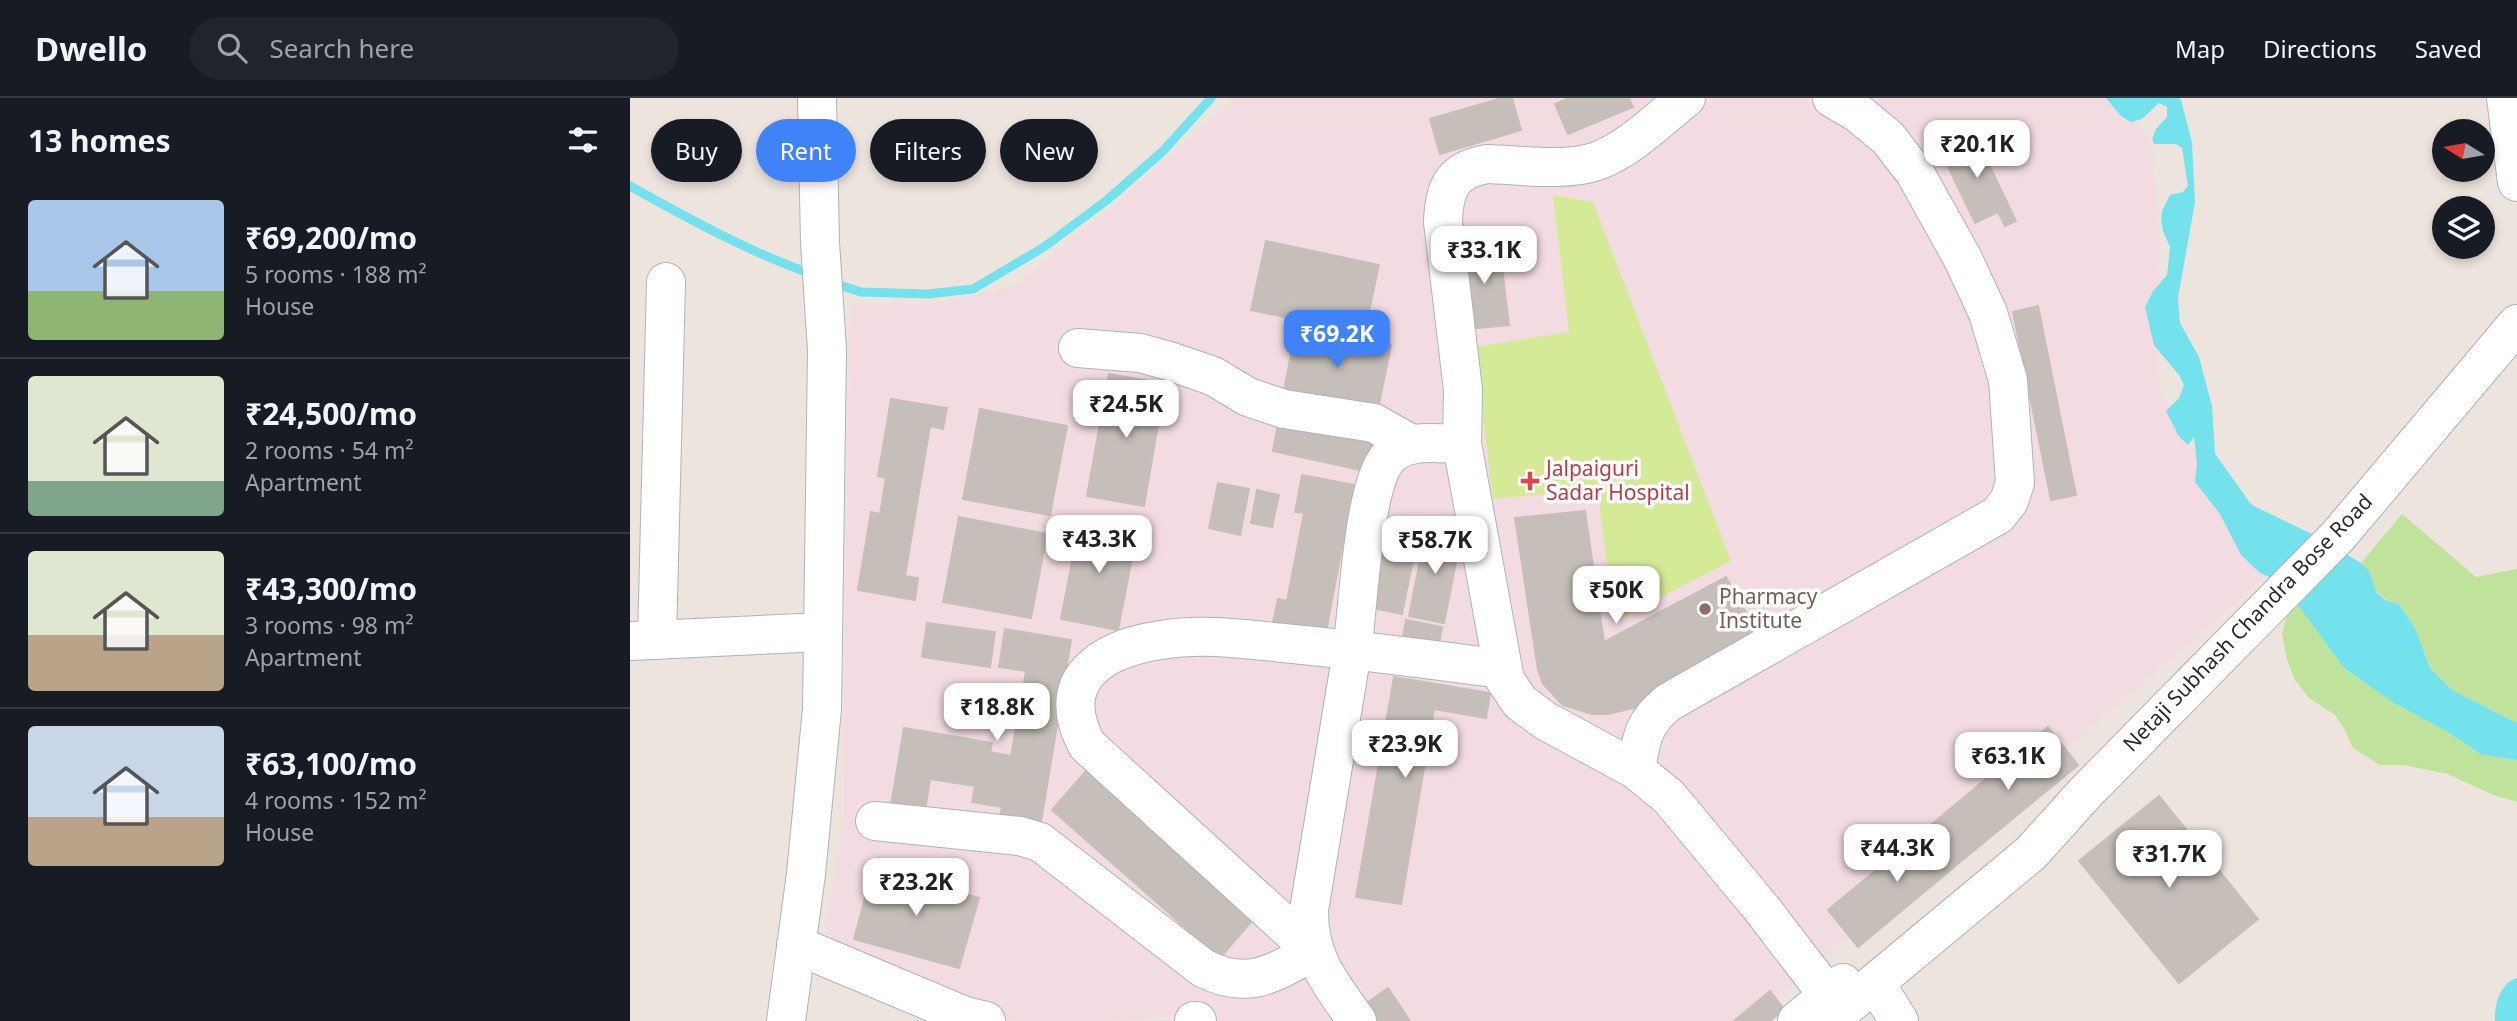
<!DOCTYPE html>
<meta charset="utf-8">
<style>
body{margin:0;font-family:"Noto Sans",sans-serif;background:#20242c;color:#f1f3f6;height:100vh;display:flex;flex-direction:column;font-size:26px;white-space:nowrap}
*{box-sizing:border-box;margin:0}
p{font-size:23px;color:#9ea1a6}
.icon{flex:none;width:38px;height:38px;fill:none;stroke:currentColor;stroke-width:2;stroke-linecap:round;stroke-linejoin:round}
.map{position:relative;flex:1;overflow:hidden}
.panel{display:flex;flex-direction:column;background:#171b24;width:630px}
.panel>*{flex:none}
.hud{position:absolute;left:21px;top:21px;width:665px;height:63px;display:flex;gap:14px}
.needle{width:46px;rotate:281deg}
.fabs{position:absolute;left:1802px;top:21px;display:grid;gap:14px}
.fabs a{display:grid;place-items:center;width:63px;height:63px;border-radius:50%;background:#171b24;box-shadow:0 4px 10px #0003;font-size:35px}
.price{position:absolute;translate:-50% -60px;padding:0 16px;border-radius:14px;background:#fff;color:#222;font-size:23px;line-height:46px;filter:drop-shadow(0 2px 4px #0008)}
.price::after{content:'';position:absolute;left:50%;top:42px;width:21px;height:16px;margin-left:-10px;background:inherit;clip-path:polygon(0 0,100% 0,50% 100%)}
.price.active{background:#4083f8;color:#fff}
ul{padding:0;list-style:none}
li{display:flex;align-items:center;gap:21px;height:175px;padding:0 28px}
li+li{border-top:2px solid #363941}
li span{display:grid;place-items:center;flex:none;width:196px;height:140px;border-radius:7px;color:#555}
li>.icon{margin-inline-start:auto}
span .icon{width:84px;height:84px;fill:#fffc;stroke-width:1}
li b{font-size:30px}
h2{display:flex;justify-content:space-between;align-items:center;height:84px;padding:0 28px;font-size:30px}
.pill{padding:0 24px;border-radius:32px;background:#171b24;box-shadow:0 4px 10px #0003;font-size:24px;line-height:63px}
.pill.active{background:#4083f8;color:#fff}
header{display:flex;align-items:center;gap:42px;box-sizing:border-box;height:98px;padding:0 35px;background:#171b24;border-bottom:2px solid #363941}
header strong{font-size:33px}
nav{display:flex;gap:38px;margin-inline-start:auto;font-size:24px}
.search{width:490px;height:63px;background:#20242c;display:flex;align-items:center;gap:18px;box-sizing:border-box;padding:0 24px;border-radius:38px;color:#9ea1a6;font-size:26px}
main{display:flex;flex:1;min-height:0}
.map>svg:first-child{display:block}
.medical{fill:#f3dce1}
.green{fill:#c0e39b}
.pitch{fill:#d5ea97}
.water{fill:#73e2ed}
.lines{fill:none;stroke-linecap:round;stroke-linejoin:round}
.stream{stroke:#73e2ed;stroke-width:9}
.building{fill:#c6bfb9;stroke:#c8bfb7;stroke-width:2}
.minor-casing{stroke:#aeb3bb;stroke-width:40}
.minor{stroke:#fff;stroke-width:38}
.health-dot{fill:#e0444e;stroke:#fff;stroke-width:2.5}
.education-dot{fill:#8d6e63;stroke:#fff;stroke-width:2.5}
.labels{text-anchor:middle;stroke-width:7;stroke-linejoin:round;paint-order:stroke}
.health-label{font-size:21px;fill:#be3a42;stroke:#fff;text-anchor:start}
.education-label{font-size:21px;fill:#785e54;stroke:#fff;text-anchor:start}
.street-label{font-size:21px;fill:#2b2b2b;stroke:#fff}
</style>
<header>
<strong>Dwello</strong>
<div class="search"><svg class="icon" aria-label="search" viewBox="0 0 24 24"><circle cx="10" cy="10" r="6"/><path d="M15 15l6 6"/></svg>Search here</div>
<nav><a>Map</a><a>Directions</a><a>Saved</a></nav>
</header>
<main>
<section class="panel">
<h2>13 homes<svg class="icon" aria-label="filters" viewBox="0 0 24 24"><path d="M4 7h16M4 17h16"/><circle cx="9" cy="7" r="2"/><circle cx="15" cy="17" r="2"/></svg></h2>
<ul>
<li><span style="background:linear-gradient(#a9c7e8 65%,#8fb573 0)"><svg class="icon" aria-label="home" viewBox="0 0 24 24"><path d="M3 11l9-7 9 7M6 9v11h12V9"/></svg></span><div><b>₹69,200/mo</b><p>5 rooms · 188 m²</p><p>House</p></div></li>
<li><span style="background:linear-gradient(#dfe7d0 75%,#7fa58c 0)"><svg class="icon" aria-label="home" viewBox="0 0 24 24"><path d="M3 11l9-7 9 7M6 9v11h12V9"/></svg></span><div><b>₹24,500/mo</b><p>2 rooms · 54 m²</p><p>Apartment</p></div></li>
<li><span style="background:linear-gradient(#dfe7d0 60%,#b9a48a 0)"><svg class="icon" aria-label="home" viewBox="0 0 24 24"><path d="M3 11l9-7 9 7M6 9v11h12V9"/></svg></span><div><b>₹43,300/mo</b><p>3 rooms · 98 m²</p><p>Apartment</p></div></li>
<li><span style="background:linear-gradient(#c9d6e8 65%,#b9a48a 0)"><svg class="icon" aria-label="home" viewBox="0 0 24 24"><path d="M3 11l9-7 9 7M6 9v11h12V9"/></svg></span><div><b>₹63,100/mo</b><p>4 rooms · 152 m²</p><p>House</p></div></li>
</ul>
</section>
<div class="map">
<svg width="1887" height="923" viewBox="0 0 1887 923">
<rect width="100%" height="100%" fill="#ede4de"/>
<polygon class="medical" points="605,0 1492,0 1522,49 1530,154 1527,288 1637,478 1120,923 587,923 565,917 476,923 394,923 348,916 193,851 213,723 219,234 224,205 297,206 385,188 493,99"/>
<g class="green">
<path d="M1772 416 1846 479 1887 471V625L1822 592 1800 570 1785 530 1769 506C1739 499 1748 483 1731 465Z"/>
<polygon points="1666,504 1714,570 1764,605 1816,633 1852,657 1887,662 1887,704 1863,697 1818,676 1773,667 1750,667 1723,650 1714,630 1704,616 1679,600 1665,582 1657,562 1652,536 1656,520"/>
</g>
<polygon class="pitch" points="923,97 963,104 1101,463 985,523 967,391 863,401 844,249 939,234"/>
<g class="water">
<polygon points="1476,0 1549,0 1551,2 1562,44 1565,104 1548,200 1550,225 1569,259 1582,308 1586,369 1603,392 1624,408 1686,438 1731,465 1739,473 1747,495 1755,502 1769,506 1785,530 1800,570 1822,592 1887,625 1887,662 1852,657 1816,633 1764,605 1714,570 1651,484 1630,475 1611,457 1590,416 1565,384 1567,366 1564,339 1558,347 1548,337 1536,313 1549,300 1554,287 1549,277 1524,247 1515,209 1523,193 1537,177 1540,149 1533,133 1531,122 1532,113 1540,97 1553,94 1558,88 1552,50 1546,46 1524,46 1522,41 1526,31 1537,19 1537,9 1529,5 1512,21 1501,24 1491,18"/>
<path d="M1887 880V923H1865C1864 907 1870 885 1887 880Z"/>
</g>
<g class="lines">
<g class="stream">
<path d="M0 88C59 121 119 154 184 177"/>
<polyline points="203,185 231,194 298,196 343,191 414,149 477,102 532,54 581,0"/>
<polyline points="1579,355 1614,404"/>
</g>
</g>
<g class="building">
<polygon points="872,0 882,0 891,32 810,56 800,21"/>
<polygon points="939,0 999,0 1003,9 938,36 925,6"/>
<polygon points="1340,27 1386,123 1375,128 1368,114 1345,125 1312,56 1335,45 1328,33"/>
<polygon points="636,143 749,167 734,236 621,212"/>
<polygon points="869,144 879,227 838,231 828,149"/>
<polygon points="1408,208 1446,397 1421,402 1383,214"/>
<polygon points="667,228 761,247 747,316 653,296"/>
<polygon points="479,276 535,286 514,408 457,398"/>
<polygon points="261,301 317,310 313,331 300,328 275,478 288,480 285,502 228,492 241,414 250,416 256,380 248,378"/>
<polygon points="350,311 437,328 420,417 333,401"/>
<polygon points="649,320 747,340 740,374 643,353"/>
<polygon points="672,377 724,387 695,539 642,529 648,501 657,503 674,415 665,414"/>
<polygon points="588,385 619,391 610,437 579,430"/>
<polygon points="627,392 649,397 642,429 621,425"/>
<polygon points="955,413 974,544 1096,479 1132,543 1007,609 978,616 962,616 933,607 913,586 908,572 885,420"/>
<polygon points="329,419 417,436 401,520 313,504"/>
<polygon points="450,423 507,433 488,532 431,521"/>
<polygon points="754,430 788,436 772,516 738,509"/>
<polygon points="796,432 831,439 814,525 779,518"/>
<polygon points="776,522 812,529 807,558 771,551"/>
<polygon points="297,525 365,534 360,569 292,559"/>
<polygon points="375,531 441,542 409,736 368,729 372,709 342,704 345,688 300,681 295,713 261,707 274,630 362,645 360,654 381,658 396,573 369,569"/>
<polygon points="764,579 860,595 856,620 804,611 771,806 726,799"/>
<polygon points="1418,629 1448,667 1336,759 1307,722"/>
<polygon points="457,672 625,819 590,860 422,712"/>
<polygon points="1529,698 1628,821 1549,885 1449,763"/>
<polygon points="1307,722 1336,759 1228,849 1198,812"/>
<polygon points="243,771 349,800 329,870 224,841"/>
<polygon points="758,890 780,923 745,923 734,907"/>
<polygon points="1140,893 1154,911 1140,923 1104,923"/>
</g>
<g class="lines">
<g class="minor-casing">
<g id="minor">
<polyline points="1876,0 1887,84"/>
<polyline points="448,250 510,255 539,263 583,278 618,299 654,311 744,325 781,346"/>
<polyline points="832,346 875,582 890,604 914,622 1006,672"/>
<polyline points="27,542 36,184"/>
<polyline points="0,543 193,534"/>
<path d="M245 723 390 738 410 744 573 870C618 893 643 876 683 853L457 647C422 582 471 551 531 542 571 535 613 541 653 545 726 552 799 561 871 571"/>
<polyline points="166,847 335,918 356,923"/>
<polyline points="1245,885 1269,923"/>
<path d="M1198 897 1132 811 1039 699 1006 672C1011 641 1013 624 1039 604L1368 417 1379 403 1385 385 1378 282 1358 215 1333 161 1285 75 1258 40 1229 16 1202 0"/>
<polyline points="156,923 176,776 192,611 197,252 190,144 187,0"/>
<polyline points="564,923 567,923"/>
<path d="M727 923C701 886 678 860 679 812 693 726 708 640 722 554 728 511 733 391 757 361 775 339 807 346 832 346L833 292 813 124C814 90 822 72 857 66 889 67 937 74 967 63 1000 51 1029 21 1056 0"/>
<polyline points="1167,923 1213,885"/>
<polyline points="1199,923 1401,755 1456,694 1708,438 1887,226"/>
</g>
</g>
<use href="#minor" class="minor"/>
</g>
<path class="health-dot" d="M896.5 372.5h7v7h7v7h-7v7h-7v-7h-7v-7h7z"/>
<circle class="education-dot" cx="1075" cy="511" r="7"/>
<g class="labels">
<g class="health-label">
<text x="916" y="378">Jalpaiguri<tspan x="916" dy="24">Sadar Hospital</tspan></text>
</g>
<g class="education-label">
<text x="1089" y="506">Pharmacy<tspan x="1089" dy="24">Institute</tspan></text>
</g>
<g class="street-label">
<text transform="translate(1618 525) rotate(-46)" y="7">Netaji Subhash Chandra Bose Road</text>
</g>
</g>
</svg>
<div class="fabs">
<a><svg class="needle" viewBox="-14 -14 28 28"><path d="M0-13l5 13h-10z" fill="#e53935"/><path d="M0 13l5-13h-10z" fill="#9ea1a6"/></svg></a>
<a><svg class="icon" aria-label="layers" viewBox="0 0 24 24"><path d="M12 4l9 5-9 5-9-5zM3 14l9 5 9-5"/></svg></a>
</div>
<b class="price" style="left:1347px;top:82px">₹20.1K</b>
<b class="price" style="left:854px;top:188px">₹33.1K</b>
<b class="price active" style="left:707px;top:272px">₹69.2K</b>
<b class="price" style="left:496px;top:342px">₹24.5K</b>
<b class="price" style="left:469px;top:477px">₹43.3K</b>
<b class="price" style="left:805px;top:478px">₹58.7K</b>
<b class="price" style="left:986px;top:528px">₹50K</b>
<b class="price" style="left:367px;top:645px">₹18.8K</b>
<b class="price" style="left:775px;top:682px">₹23.9K</b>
<b class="price" style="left:1378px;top:694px">₹63.1K</b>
<b class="price" style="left:1267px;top:786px">₹44.3K</b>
<b class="price" style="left:1539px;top:792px">₹31.7K</b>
<b class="price" style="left:286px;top:820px">₹23.2K</b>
<div class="hud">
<a class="pill">Buy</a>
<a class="pill active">Rent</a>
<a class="pill">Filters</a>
<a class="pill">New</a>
</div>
</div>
</main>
